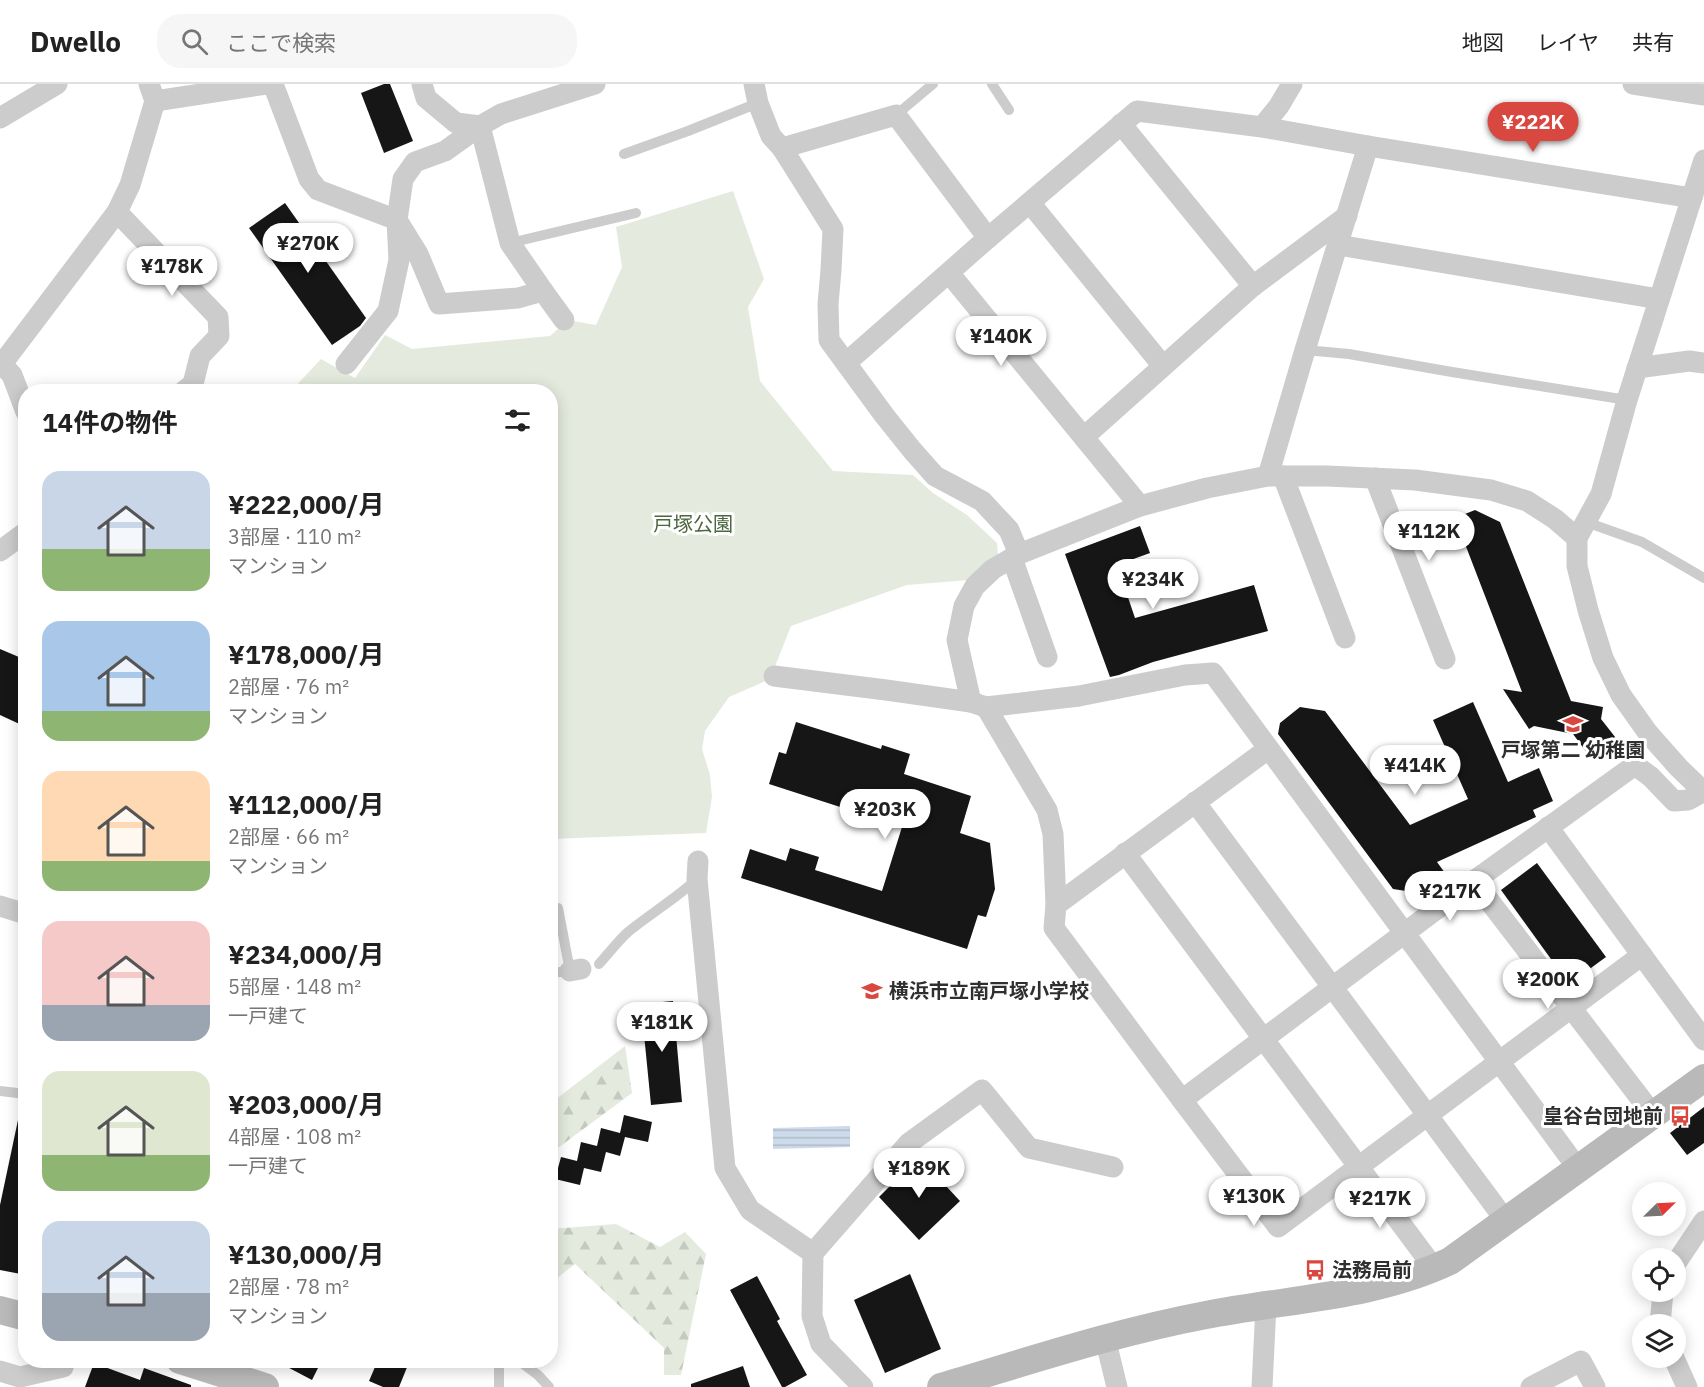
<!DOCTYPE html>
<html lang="ja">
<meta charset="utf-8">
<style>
body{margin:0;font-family:"IBM Plex Sans","Noto Sans JP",sans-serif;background:#f6f6f6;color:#222;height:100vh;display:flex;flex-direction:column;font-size:22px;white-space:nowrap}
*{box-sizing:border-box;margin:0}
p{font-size:20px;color:#767676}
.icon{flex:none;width:33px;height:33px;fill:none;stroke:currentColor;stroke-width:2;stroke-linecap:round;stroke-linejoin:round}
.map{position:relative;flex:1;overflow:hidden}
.panel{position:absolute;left:18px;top:300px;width:540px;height:984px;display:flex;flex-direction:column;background:#fff;border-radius:24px;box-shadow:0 3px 15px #0003}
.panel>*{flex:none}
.needle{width:39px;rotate:66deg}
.buttons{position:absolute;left:1632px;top:1098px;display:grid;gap:12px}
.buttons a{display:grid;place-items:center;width:54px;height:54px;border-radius:50%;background:#fff;box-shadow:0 3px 15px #0003;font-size:30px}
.price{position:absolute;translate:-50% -51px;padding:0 14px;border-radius:21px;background:#fff;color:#222;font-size:20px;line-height:39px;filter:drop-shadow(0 2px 3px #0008)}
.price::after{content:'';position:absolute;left:50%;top:36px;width:18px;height:14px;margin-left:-9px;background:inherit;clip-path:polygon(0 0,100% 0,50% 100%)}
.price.current{background:#d84840;color:#fff}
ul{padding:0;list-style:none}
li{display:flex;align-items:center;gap:18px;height:150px;padding:0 24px}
li span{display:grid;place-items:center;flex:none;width:168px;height:120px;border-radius:18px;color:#555}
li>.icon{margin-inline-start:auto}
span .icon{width:72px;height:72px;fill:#fffc;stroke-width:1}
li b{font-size:26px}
h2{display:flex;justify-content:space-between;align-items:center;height:72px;padding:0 24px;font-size:26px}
header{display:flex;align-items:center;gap:36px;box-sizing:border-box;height:84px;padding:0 30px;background:#fff;border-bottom:2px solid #e0e0e0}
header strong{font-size:28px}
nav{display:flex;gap:33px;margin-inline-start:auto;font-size:21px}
.search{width:420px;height:54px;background:#f6f6f6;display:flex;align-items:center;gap:15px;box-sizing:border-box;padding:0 21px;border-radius:24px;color:#767676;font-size:22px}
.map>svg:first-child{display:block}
.forest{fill:url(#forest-firs)}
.park{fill:#e4ebde}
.water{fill:url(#water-rules)}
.building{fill:#161616}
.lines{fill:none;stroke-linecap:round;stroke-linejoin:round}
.lane{stroke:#ccc;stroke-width:10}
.street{stroke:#ccc;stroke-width:21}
.secondary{stroke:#b9b9b9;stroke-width:28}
.labels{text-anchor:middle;stroke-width:6;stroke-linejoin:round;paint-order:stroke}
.park-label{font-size:20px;fill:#4d6840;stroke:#fff}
.poi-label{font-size:20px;font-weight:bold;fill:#2f2f2f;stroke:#fff;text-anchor:start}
</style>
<header>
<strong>Dwello</strong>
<div class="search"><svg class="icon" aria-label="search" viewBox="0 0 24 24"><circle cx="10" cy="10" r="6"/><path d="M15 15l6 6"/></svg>ここで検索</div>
<nav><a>地図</a><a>レイヤ</a><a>共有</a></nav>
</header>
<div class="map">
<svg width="1704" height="1303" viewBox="0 0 1704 1303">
<defs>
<pattern id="forest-firs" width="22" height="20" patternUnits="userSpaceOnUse" patternTransform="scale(1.5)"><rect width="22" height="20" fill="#e4ebde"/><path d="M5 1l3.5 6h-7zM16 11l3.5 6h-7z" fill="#c4cabf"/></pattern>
<pattern id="water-rules" width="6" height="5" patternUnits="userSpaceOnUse" patternTransform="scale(1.5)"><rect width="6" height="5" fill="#ccdae9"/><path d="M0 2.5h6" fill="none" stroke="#b0bbc8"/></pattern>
</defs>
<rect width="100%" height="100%" fill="#fff"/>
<g class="forest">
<polygon points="625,962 632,1009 551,1069 551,1019"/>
<polygon points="616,1140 660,1163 685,1148 706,1170 681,1291 664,1291 664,1264 575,1180 551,1199 551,1145"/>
</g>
<polygon class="park" points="733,107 764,195 748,223 760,297 833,387 913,391 933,409 967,431 997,459 998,471 969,496 907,501 791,542 770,595 729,613 705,647 702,665 710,691 712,713 706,749 551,755 550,308 290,308 321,275 355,294 385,251 412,265 550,252 568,236 596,241 622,183 616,143"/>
<polygon class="water" points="850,1042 850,1063 773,1065 773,1044"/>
<g class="building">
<polygon points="384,0 390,0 413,57 384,69 361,9"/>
<polygon points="285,119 366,234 360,242 332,261 249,144"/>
<polygon points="1475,426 1500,438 1571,617 1603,623 1601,635 1619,658 1593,677 1573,650 1534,642 1529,645 1503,605 1522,608 1455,434"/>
<polygon points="1140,442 1150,469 1117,481 1135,534 1254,501 1268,547 1153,578 1119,591 1110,593 1065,470"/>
<polygon points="0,565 26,576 26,643 0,631"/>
<polygon points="1473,618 1508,698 1539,684 1553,717 1533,726 1536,733 1437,778 1445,789 1419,809 1393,805 1278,650 1280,639 1300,623 1325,627 1410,741 1468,715 1433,636"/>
<polygon points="796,638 881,665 882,661 910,670 904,690 971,712 960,749 990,759 995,805 986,833 978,831 967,865 741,794 750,765 786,777 790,764 819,773 815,786 882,807 902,743 769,700 779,668 786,670"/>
<polygon points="1537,779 1606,873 1569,900 1501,806"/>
<polygon points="673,917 682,1018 651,1021 641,920"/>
<polygon points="1704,1023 1704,1059 1687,1071 1670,1049"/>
<polygon points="624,1031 652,1038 648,1058 625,1053 620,1072 606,1068 601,1088 584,1084 580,1101 555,1095 561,1073 577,1077 581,1058 597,1062 601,1044 620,1049"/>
<polygon points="18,1036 26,1036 26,1191 0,1186 0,1121"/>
<polygon points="919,1073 960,1117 919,1156 879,1113"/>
<polygon points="910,1190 941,1265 885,1289 854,1216"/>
<polygon points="757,1192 780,1235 777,1237 807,1291 785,1303 782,1303 730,1206"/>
<polygon points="274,1276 322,1276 312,1296"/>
<polygon points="378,1276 410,1276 399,1303 383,1303 369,1297"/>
<polygon points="94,1279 140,1296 144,1284 191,1301 191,1303 85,1303"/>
<polygon points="743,1282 750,1303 691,1303 691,1300"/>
</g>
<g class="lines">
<g class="lane">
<polyline points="992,0 1009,26"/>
<polyline points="896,31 933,0"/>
<polyline points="624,70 688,47 758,19"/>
<polyline points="510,159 636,129"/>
<polyline points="1305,266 1349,270 1452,288 1627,316"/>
<polyline points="1586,438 1642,458 1704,494"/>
<path d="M599 880C609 869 618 857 628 848 650 830 675 815 696 796"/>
<polyline points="550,889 570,887 558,824"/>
<polyline points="0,1007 26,1010"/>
<polyline points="518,1276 538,1291 549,1303"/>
<polyline points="499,1303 499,1276"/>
</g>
<g class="street">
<polyline points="273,0 309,95 318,106 397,136 418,170 439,220 518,214 543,207 510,159 480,42 445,67 415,78 403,95 397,136 399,176 388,227 346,280"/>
<polyline points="422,0 426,14 456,39 480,42 501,30 595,0"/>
<polyline points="754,0 758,19 771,52 782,64 833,145 831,186 828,220 829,256 884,331 912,366 935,392 982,417 1009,446 1019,470"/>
<polyline points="1633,0 1704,11"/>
<polyline points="155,17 266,0"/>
<polyline points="0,34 57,0"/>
<polyline points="1121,40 1253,202"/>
<polyline points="1262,43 1279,22 1292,0"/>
<polyline points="782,64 896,31 988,154"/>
<polyline points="1704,76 1627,316 1601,410 1577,454 1577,482 1588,526 1603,574 1621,611 1648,649 1679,684 1704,708"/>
<polyline points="1030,119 1163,282"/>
<polyline points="117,128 218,233 219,252 200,272 193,300 183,308"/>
<polyline points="1338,161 1659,215"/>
<polyline points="949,189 1140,422"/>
<polyline points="543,207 564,236"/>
<polyline points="847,278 988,154 1137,27 1262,43 1368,62 1692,114"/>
<polyline points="1637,284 1689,277 1704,279"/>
<polyline points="26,328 12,291 2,280 117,128 130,101 155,17 149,0"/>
<polyline points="1084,353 1253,202 1347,132"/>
<polyline points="1268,392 1305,266 1368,62"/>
<polyline points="1283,392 1345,554"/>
<polyline points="1375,394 1445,575"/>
<polyline points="0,467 26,448"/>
<polyline points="1012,474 1047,573"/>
<polyline points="774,592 886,606 971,618 986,623 1079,612 1185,591 1213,589 1579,1086"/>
<polyline points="971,618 957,556 964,522 975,502 993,485 1019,470 1140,422 1207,404 1268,392 1327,392 1415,396 1491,406 1527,417 1555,435 1577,454"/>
<polyline points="986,623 1047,726 1053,750 1056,821 1054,844 1182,1016 1278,1143 1642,871"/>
<polyline points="1195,718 1506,1137"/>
<polyline points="1548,743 1704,956"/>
<polyline points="1125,769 1434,1184"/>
<polyline points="698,777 697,795 725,1084 750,1126 813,1169 812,1232 821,1260 863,1303"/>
<polyline points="1474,797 1654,1032"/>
<polyline points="1056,821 1268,665"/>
<polyline points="0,822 26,830"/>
<polyline points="570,887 581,885"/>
<polyline points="1182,1016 1474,797 1635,681 1651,693 1674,717 1688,716 1703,708"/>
<polyline points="813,1169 909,1059 982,1006 1029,1064 1113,1083"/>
<polyline points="1676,1179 1704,1137"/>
<polyline points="1660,1240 1663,1208"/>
<polyline points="1105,1254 1117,1303"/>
<polyline points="1674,1274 1687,1303"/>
<polyline points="0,1287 20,1293 63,1283 65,1276"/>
<polyline points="1262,1303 1266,1221"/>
<polyline points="1531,1303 1581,1277 1595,1303"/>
</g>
<g class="secondary">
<polyline points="0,1226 26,1233"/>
<polyline points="180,1276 265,1303"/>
<path d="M941 1303C1029 1277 1116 1248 1206 1231 1287 1215 1375 1213 1450 1177L1704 994"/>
</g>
</g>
<defs>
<g id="school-bare" transform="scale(1.62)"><path d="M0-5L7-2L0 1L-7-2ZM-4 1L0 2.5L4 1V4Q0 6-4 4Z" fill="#d84840" stroke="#fff" stroke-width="2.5" paint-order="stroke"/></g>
<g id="bus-bare" transform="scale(1.62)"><path d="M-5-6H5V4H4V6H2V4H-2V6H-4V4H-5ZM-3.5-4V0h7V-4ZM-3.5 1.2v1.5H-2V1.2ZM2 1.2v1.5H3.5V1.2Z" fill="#d84840" stroke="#fff" stroke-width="2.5" paint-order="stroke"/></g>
</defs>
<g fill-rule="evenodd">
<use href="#school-bare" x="1573" y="640"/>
<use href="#school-bare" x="872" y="907"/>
<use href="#bus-bare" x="1680" y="1032"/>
<use href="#bus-bare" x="1315" y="1186"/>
</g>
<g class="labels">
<g class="park-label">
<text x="693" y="447">戸塚公園</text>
</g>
<g class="poi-label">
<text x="1573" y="673" text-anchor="middle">戸塚第二 幼稚園</text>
<text x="889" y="914">横浜市立南戸塚小学校</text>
<text x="1663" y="1039" text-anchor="end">皇谷台団地前</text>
<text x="1332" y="1193">法務局前</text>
</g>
</g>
</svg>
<div class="buttons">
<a><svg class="needle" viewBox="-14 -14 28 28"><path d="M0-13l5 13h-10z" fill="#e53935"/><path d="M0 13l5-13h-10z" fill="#767676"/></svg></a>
<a><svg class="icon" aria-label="locate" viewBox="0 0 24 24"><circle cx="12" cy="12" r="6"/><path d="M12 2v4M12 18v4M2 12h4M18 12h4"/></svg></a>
<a><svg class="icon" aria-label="layers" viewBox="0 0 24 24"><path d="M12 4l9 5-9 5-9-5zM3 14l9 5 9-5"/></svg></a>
</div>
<b class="price current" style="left:1533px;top:69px">¥222K</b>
<b class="price" style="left:308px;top:190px">¥270K</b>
<b class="price" style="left:172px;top:213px">¥178K</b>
<b class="price" style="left:1001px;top:283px">¥140K</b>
<b class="price" style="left:1429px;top:478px">¥112K</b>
<b class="price" style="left:1153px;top:526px">¥234K</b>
<b class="price" style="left:1415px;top:712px">¥414K</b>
<b class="price" style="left:885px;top:756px">¥203K</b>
<b class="price" style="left:1450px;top:838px">¥217K</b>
<b class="price" style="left:1548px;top:926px">¥200K</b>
<b class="price" style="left:662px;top:969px">¥181K</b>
<b class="price" style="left:919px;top:1115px">¥189K</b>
<b class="price" style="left:1254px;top:1143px">¥130K</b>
<b class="price" style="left:1380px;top:1145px">¥217K</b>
<section class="panel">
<h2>14件の物件<svg class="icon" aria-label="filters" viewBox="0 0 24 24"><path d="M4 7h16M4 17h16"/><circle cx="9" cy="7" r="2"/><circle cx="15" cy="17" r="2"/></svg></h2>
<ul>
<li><span style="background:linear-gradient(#c9d6e8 65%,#8fb573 0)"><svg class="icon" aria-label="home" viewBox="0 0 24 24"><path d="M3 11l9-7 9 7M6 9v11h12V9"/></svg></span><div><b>¥222,000/月</b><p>3部屋 · 110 m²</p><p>マンション</p></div></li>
<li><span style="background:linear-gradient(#a9c7e8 75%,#8fb573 0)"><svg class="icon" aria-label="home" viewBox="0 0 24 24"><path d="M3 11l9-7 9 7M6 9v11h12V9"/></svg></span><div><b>¥178,000/月</b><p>2部屋 · 76 m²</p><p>マンション</p></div></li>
<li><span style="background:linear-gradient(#ffd9b3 75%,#8fb573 0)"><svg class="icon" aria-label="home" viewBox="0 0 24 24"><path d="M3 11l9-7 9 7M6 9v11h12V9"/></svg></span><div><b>¥112,000/月</b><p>2部屋 · 66 m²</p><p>マンション</p></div></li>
<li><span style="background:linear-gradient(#f6c9c9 70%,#9aa5b1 0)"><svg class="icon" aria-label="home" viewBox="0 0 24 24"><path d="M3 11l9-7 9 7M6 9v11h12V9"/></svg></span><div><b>¥234,000/月</b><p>5部屋 · 148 m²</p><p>一戸建て</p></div></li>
<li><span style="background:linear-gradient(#dfe7d0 70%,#8fb573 0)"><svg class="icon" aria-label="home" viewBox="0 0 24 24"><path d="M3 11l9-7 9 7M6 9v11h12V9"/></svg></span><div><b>¥203,000/月</b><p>4部屋 · 108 m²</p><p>一戸建て</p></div></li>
<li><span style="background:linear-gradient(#c9d6e8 60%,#9aa5b1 0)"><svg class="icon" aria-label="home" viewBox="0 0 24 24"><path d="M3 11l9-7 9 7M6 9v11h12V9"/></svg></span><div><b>¥130,000/月</b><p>2部屋 · 78 m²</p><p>マンション</p></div></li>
</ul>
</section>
</div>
